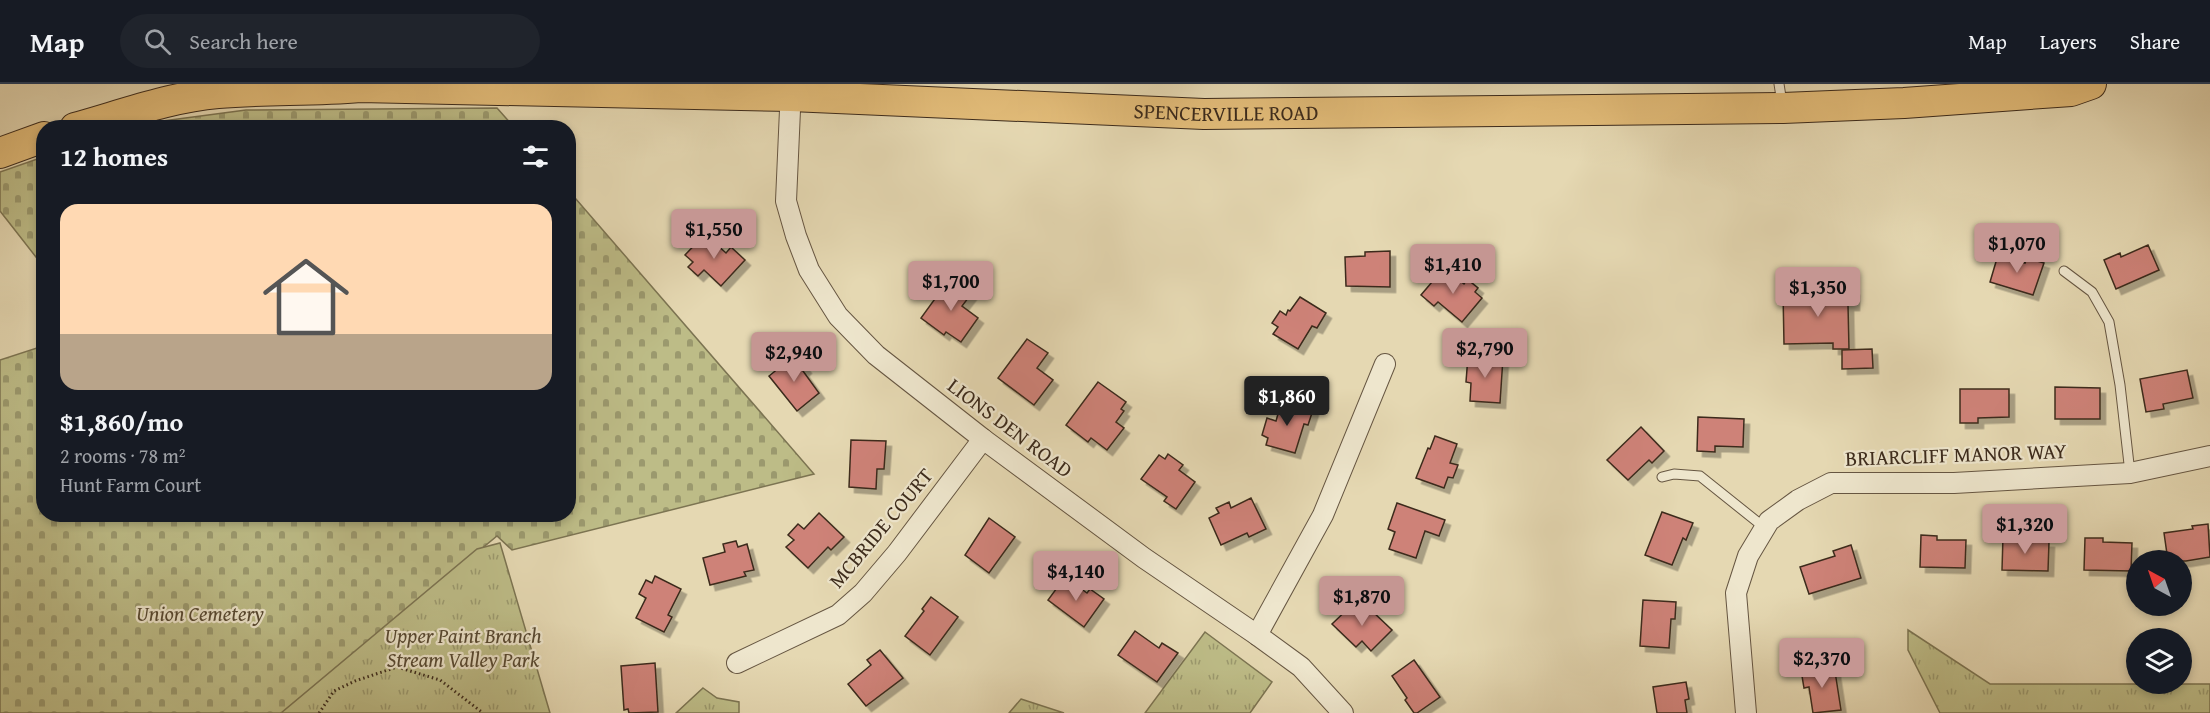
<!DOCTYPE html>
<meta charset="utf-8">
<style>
body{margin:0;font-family:"Gentium Book Plus",serif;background:#20242c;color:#f1f3f6;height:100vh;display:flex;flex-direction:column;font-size:22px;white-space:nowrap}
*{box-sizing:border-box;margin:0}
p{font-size:20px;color:#9ea1a6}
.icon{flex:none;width:33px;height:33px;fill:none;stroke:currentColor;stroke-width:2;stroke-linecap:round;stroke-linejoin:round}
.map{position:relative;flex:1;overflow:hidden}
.sheet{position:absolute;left:36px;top:36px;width:540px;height:402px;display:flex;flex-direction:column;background:#171b24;border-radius:24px;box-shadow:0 3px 9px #0003}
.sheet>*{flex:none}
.needle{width:39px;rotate:320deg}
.tools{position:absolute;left:2126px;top:466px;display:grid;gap:12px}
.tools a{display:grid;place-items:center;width:66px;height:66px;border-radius:50%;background:#171b24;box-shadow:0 3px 9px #0003;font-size:30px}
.price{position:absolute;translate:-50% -51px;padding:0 14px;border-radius:6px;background:#c59692;color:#111;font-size:20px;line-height:39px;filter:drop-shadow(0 2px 3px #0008)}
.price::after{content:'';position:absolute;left:50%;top:36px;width:18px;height:14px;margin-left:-9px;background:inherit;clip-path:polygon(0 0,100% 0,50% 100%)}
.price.on{background:#222;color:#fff}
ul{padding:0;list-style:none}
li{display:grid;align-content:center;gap:12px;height:318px;padding:0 24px}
li span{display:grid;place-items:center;height:186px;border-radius:18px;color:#555}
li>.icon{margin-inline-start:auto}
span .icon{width:108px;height:108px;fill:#fffc;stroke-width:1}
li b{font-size:26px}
h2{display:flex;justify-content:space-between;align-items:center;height:72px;padding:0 24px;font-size:26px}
header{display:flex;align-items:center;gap:36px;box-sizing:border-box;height:84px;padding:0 30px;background:#171b24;border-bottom:2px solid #363941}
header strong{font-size:28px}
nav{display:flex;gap:33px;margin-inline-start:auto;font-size:21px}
.search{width:420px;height:54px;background:#20242c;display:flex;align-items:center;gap:15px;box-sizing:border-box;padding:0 21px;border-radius:33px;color:#9ea1a6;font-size:22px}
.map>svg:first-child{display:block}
.cemetery{fill:url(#cemetery-stones);stroke:#7c7452;stroke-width:1.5}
.park{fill:url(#park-tufts);stroke:#7c7452;stroke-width:1.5}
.building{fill:#ce8278;stroke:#3c2b1c;stroke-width:1.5;filter:url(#shadow)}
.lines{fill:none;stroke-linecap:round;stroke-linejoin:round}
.lane-casing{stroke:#665642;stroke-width:11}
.street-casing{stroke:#665642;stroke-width:22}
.primary-casing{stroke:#3c2b1c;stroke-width:32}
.path{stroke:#3c2b1c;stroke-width:3;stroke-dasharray:1.5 3;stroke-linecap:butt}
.lane{stroke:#eee6cd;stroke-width:9}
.street{stroke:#eee6cd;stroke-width:20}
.primary{stroke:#e2bc79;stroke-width:30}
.labels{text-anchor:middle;stroke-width:4.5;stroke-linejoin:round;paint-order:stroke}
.street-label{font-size:21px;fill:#3c2b1c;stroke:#eee6cd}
.park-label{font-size:21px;font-style:italic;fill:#564831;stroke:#eee6cd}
</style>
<header>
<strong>Map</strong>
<div class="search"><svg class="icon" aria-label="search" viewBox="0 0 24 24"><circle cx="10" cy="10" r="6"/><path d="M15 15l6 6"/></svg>Search here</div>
<nav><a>Map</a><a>Layers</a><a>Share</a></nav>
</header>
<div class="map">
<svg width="2210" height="629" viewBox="0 0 2210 629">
<defs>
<pattern id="cemetery-stones" width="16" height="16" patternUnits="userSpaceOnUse" patternTransform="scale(1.5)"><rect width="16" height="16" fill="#bdbc87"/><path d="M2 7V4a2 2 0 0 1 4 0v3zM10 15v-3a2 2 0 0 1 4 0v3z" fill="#9b996e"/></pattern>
<pattern id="park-tufts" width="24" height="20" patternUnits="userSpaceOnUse" patternTransform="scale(1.5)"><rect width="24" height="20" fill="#bdbc87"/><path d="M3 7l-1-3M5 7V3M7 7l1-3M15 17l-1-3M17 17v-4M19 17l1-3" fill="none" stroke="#9b996e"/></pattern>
<filter id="shadow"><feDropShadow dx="5.5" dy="5.5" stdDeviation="0" flood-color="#0004"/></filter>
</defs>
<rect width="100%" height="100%" fill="#e5d8b2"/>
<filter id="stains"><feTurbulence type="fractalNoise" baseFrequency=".00333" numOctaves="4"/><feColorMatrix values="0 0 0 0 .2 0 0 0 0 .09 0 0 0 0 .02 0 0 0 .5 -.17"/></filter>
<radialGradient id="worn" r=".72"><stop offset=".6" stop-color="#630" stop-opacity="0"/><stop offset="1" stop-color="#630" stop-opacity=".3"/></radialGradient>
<g class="cemetery">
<polygon points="497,24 514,43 130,44 140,40 246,26"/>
<polygon points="43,73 44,73 43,182 0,127 0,88"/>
<polygon points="569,107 814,390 512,466 497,452 282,629 0,629 0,276 43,262 44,430 568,430"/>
</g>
<g class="park">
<polygon points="500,459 550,629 281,629 477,465"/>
<polygon points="1908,546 1990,600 2210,600 2210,629 1940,629 1908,566"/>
<polygon points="1205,548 1272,598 1250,629 1145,629"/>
<polygon points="703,604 717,614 739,618 739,629 676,629"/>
<polygon points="1021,615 1064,629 1009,629"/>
</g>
<g class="building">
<polygon points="705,150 726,169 731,163 745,176 721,202 704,186 698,192 688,183 693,178 685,171"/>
<polygon points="2148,161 2159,186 2116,205 2104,176 2120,169 2121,173"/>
<polygon points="1390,167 1390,203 1346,202 1345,173 1365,172 1365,168"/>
<polygon points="1998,171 2025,179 2027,174 2044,179 2033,211 1990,198"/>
<polygon points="1443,185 1457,197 1459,196 1464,200 1467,195 1478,204 1475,208 1482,214 1462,238 1438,218 1434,222 1421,211"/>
<polygon points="950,194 972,209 962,222 978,234 961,258 946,248 944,251 921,234"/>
<polygon points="1854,206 1854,221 1848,221 1849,265 1833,265 1833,259 1784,260 1783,208"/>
<polygon points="1300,213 1326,229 1317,244 1312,242 1298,265 1273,250 1278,243 1272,239 1280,227 1286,231 1288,226 1290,227"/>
<polygon points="1027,255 1048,269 1037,284 1053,296 1034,321 998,294"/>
<polygon points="1872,265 1873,284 1842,285 1842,266"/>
<polygon points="795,271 806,284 803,287 819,309 797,327 769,292"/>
<polygon points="1468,272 1503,274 1500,319 1470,317 1471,299 1466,298"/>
<polygon points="2187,286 2193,314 2163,320 2164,325 2146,328 2140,295"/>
<polygon points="1098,298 1126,318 1121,325 1124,327 1116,338 1124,344 1107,366 1091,354 1088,358 1066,341"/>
<polygon points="2055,303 2100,304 2100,335 2055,335"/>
<polygon points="1960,305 2009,305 2009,333 1978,334 1978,339 1960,339"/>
<polygon points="1282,316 1313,326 1308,341 1304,340 1295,369 1266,361 1268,354 1262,351 1267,334 1276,337"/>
<polygon points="1698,333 1744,335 1743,363 1715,362 1715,368 1697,367"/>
<polygon points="1641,343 1664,367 1652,379 1649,376 1628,396 1607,376"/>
<polygon points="1435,352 1457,360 1450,379 1458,381 1453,394 1448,393 1444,404 1416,394 1428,364 1430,365"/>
<polygon points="851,356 886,357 884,385 877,385 876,405 849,403"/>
<polygon points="1168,370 1183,381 1179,386 1195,398 1176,425 1164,417 1167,413 1141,395 1159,371 1165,375"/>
<polygon points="1251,414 1266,445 1249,453 1247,449 1221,461 1209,434 1219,429 1216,424 1229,418 1231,424"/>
<polygon points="1397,419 1445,436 1439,452 1425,447 1416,474 1389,465 1395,448 1388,445"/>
<polygon points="1662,428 1693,439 1686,456 1683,454 1672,481 1645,471"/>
<polygon points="819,429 844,453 831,466 828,463 808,484 786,463 794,456 788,451 798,440 804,445"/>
<polygon points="989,434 1015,453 989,489 965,471"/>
<polygon points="2208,440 2210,473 2186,477 2168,477 2164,449 2193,445 2192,442"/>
<polygon points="1921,451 1937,452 1937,456 1966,456 1965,484 1920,483"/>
<polygon points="2003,452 2021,453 2021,457 2049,458 2048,487 2002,486"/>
<polygon points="2085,454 2103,454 2103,458 2132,459 2131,487 2084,486"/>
<polygon points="736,457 738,463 747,460 754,486 744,488 746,492 710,501 703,474 725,468 723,460"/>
<polygon points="1851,461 1861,494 1809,510 1800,483 1835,472 1833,467"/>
<polygon points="655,492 681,505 668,531 672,533 664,548 636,534 646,514 639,510 646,496 652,499"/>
<polygon points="1065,493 1087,509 1090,505 1104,515 1084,543 1048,516"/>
<polygon points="931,513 958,533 930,571 905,552 924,527 922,525"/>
<polygon points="1643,516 1676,518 1675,535 1671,535 1669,564 1640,562"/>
<polygon points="1354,519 1362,527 1365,523 1370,529 1372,527 1392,546 1371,567 1362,557 1356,563 1332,540"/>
<polygon points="1135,547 1159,564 1162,559 1178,569 1157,598 1118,571"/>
<polygon points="880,566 903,594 866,622 848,600 871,581 867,576"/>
<polygon points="1414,576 1440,613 1417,629 1414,629 1405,616 1407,614 1392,592"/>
<polygon points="655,579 658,628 629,629 628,625 624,626 621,582"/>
<polygon points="1834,581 1841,626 1813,629 1809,603 1804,604 1801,586"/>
<polygon points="1686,598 1689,615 1685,616 1687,629 1657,629 1653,603"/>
</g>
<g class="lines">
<g class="lane-casing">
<g id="lane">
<polyline points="1779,0 1782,19"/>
<polyline points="2064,187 2092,208 2109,238 2120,301 2130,389"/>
<polyline points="1662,393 1674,390 1700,392 1765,444"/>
</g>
</g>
<g class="street-casing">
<g id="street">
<polyline points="791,3 786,117 796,152 809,186 838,232 876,271 983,355 1144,474 1257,551 1301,583 1343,629"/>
<polyline points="1257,551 1323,431 1385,280"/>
<polyline points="737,579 838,531 863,509 897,469 983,355"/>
<polyline points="1746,629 1736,509 1748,472 1769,437 1798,416 1831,399 1954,399 2130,389 2210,372"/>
</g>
</g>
<g class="primary-casing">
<g id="primary">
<path id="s1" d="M75 44C122 31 170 13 218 9 265 5 313 7 360 3L791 12 1204 30 1783 24 1904 19 2071 7 2091 0"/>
<polyline points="0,69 44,53"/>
</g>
</g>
<polyline class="path" points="319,629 334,607 355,597 397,583 440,596 483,629"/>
<use href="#lane" class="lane"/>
<use href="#street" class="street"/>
<use href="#primary" class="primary"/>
</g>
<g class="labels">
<g class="street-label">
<text dy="7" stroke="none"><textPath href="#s1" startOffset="1156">SPENCERVILLE ROAD</textPath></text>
<text transform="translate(1010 344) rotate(37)" y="7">LIONS DEN ROAD</text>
<text transform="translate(1956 371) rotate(-2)" y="7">BRIARCLIFF MANOR WAY</text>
<text transform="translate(881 444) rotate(-50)" y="7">MCBRIDE COURT</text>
</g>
<g class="park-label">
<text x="200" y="537">Union Cemetery</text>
<text x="463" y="559">Upper Paint Branch<tspan x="463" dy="24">Stream Valley Park</tspan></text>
</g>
</g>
<rect width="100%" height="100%" filter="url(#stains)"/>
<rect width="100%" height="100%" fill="url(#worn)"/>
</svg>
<div class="tools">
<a><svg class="needle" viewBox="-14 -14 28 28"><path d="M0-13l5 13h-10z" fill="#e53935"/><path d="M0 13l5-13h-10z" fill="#9ea1a6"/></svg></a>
<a><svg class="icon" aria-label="layers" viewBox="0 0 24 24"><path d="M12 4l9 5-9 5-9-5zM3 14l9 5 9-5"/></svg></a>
</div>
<b class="price" style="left:714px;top:176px">$1,550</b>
<b class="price" style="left:2017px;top:190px">$1,070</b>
<b class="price" style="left:1453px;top:211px">$1,410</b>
<b class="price" style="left:951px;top:228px">$1,700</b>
<b class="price" style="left:1818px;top:234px">$1,350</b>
<b class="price" style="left:1485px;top:295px">$2,790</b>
<b class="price" style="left:794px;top:299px">$2,940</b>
<b class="price on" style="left:1287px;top:343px">$1,860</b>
<b class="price" style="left:2025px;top:471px">$1,320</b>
<b class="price" style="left:1076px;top:518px">$4,140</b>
<b class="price" style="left:1362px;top:543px">$1,870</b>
<b class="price" style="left:1822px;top:605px">$2,370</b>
<section class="sheet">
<h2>12 homes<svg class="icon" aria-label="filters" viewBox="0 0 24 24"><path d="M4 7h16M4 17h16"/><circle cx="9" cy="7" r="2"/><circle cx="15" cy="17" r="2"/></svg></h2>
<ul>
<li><span style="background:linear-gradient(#ffd9b3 70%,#b9a48a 0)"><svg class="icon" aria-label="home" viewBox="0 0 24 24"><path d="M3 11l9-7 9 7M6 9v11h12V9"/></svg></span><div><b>$1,860/mo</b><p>2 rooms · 78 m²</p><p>Hunt Farm Court</p></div></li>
</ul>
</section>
</div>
